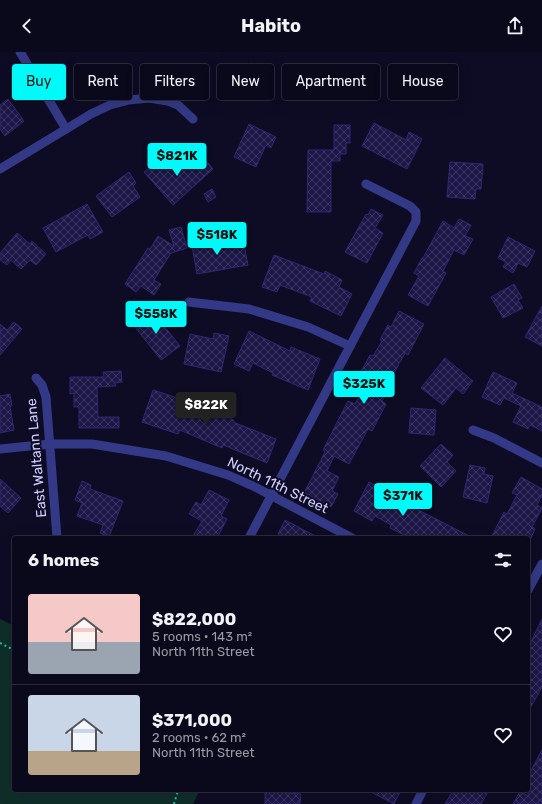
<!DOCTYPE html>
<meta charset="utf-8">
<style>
body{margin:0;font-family:Rubik,sans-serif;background:#131224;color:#f1f3f6;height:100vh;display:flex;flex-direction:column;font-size:15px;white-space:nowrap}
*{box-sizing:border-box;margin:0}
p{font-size:13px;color:#999aa3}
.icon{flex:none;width:22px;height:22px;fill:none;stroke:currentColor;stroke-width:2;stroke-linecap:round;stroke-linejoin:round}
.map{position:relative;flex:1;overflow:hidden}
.panel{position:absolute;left:12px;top:484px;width:518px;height:256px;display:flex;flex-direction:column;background:#0a091b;border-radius:4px;box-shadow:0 4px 16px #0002,0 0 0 1px #2a2a3a}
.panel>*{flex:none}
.hud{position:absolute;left:12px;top:12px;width:518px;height:36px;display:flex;gap:8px}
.price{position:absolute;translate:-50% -34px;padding:0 9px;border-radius:4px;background:#00fafa;color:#111;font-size:13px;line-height:26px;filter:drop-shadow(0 1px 2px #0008)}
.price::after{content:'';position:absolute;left:50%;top:24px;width:12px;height:9px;margin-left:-6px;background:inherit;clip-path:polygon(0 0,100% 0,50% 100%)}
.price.selected{background:#222;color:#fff}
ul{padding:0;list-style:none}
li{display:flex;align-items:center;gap:12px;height:100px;padding:0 16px}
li+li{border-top:1px solid #2a2a3a}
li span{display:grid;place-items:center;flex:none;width:112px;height:80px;border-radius:4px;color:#555}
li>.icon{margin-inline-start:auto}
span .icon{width:48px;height:48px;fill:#fffc;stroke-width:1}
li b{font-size:17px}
h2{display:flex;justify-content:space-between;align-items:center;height:48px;padding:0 16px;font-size:17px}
.chip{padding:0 14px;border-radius:4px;background:#0a091b;box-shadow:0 4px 16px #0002,0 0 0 1px #2a2a3a;font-size:14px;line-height:36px}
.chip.selected{background:#00fafa;color:#111}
header{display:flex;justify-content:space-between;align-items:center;height:52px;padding:0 16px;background:#0a091b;font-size:18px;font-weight:700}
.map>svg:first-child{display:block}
.green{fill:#0f2e2a}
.building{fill:url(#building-cross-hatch);stroke:#2f2774}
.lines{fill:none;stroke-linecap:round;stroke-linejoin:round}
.path{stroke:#25bda5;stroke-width:2;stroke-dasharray:2 3;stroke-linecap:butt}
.minor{stroke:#343987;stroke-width:9}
.labels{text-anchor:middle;stroke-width:4;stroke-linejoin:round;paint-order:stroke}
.street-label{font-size:14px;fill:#d0cfff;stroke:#0e0c24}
</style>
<header><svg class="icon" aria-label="back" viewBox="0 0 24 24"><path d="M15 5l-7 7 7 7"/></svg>Habito<svg class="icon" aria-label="share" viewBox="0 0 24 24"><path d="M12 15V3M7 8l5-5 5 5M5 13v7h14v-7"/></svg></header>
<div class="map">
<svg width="542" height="752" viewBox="0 0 542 752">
<defs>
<pattern id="building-cross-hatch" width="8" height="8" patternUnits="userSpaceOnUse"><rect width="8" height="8" fill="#1c1746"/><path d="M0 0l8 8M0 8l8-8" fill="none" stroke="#3c3862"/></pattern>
</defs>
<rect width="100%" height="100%" fill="#0e0c24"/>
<polygon class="green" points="0,567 14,574 14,738 200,738 193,752 0,752"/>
<g class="building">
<polygon points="252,11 254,17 262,14 268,38 235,47 227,18"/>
<polygon points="8,47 24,69 5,84 0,77 0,53"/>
<polygon points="374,71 406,88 409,80 422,87 407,117 362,94"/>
<polygon points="249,72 276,85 271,96 266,93 256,115 234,105"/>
<polygon points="334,73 350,73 350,91 346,91 346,102 340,102 340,109 331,109 331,160 307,160 308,98 334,98"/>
<polygon points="189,104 196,112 204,106 213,117 173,153 144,120 161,105 174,118"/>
<polygon points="450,110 483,112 481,137 476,137 475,147 447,145"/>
<polygon points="129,120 136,131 133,134 140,145 112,165 96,144"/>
<polygon points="212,137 216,145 208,150 204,142"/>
<polygon points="87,152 103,180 90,187 88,183 56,200 43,176"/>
<polygon points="371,157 383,163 375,176 383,181 367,211 345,200 366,162 368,163"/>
<polygon points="459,167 471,173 465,184 473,187 464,203 454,198 443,219 446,221 428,254 408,243 419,224 414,221 422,206 423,206 443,169 454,176"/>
<polygon points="181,175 187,196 171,201 154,228 161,232 154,243 141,234 136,240 125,232 148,196 150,197 158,184 174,194 169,178"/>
<polygon points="17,181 30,192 32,189 46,202 36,213 30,208 21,217 11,208 7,213 0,208 0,201"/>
<polygon points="508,185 535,199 527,215 518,211 513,221 503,215 506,210 498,206"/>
<polygon points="207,186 209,194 230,190 231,195 244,193 248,213 197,222 191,189"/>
<polygon points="274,203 324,222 325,219 342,228 339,235 352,242 341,264 310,249 312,245 280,233 277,240 262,235"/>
<polygon points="514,232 522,246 518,248 523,256 503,266 491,245"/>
<polygon points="542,254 542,294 525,285"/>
<polygon points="399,259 424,272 408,303 405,301 382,343 385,344 382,349 386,352 372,379 368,377 349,412 334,404 327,419 339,425 332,439 338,442 331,455 304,441 325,400 323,398 348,349 355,352 367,330 358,325 370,303 373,304 382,289 380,288 388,273 391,275"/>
<polygon points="153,260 180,294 161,308 131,270 141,261 146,267"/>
<polygon points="14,270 22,277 0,303 0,272 7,278"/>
<polygon points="249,279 290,299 291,295 320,307 308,338 272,323 273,321 253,311 249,319 234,312"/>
<polygon points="214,281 229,284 221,320 184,312 190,282 213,287"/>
<polygon points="445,306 473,329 463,342 456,336 443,353 421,336"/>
<polygon points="121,319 122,330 115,331 116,334 97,335 98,365 119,365 119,376 79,376 79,355 74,355 74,341 70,342 70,325 104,325 103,320"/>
<polygon points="493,320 517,331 512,341 542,355 542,379 530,373 528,377 513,370 521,354 504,346 500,353 482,345"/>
<polygon points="153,338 199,353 234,368 233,370 276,387 267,411 223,393 222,396 180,378 178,382 142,370"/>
<polygon points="10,342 12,354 10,354 14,378 0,381 0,344"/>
<polygon points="411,356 436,358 434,383 409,381"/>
<polygon points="441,392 453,403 447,410 456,419 441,435 420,414"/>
<polygon points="470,413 485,416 484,422 493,424 487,451 463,445"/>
<polygon points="521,425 542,437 542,443 537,453 542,456 532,475 535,477 530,488 528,486 491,486 504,460 507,462 517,443 512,441"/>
<polygon points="0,427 21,446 8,461 0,454"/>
<polygon points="82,429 91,433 90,437 123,449 109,485 100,481 103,473 77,464 82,451 75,448"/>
<polygon points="369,430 389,441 386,446 401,454 403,450 473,486 410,486 390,476 391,473 375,464 372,469 354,459"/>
<polygon points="209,438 229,448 221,464 227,467 217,486 192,486 202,469 189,462 196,450 201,453"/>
<polygon points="285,468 319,486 286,486 278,482"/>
<polygon points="542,567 542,635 528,660 528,596"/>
<polygon points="542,698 542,752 513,752 520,739 528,744 528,724"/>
<polygon points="265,738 288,738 287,741 301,742 300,752 265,752"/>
<polygon points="367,738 401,738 394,752"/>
<polygon points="453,738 489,738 481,752 445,752"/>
</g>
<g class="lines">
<g class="path">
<polyline points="0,591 10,596 14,600"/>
<polyline points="174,752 178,738"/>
</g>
<g class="minor">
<polyline points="20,0 66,77"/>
<polyline points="0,117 91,62 110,53 129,48 149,46 168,49 178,53 193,67"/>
<polyline points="189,250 249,257 308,275 350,294"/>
<polyline points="36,326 42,333 46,345 57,486"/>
<polyline points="473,378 494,386 542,411"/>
<polyline points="0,397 50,392 92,392 166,404 228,423 255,435 352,486"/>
<polyline points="249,486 416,169 416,160 410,154 366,132"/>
<polyline points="528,538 542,512"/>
<polyline points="416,752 423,738"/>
</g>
</g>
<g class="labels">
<g class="street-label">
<text transform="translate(36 406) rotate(-95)" y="5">East Waltann Lane</text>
<text transform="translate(278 433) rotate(26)" y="5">North 11th Street</text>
</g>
</g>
</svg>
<b class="price" style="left:177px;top:125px">$821K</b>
<b class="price" style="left:217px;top:204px">$518K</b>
<b class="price" style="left:156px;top:283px">$558K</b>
<b class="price" style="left:364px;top:353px">$325K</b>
<b class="price selected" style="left:206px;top:374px">$822K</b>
<b class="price" style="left:403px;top:465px">$371K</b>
<div class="hud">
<a class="chip selected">Buy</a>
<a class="chip">Rent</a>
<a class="chip">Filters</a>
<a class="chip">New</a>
<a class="chip">Apartment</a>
<a class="chip">House</a>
</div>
<section class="panel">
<h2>6 homes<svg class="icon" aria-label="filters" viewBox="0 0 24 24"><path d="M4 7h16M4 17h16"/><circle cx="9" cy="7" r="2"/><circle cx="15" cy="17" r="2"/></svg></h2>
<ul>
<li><span style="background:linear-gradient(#f6c9c9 60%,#9aa5b1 0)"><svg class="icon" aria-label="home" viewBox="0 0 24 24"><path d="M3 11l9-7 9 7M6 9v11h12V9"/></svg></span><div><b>$822,000</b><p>5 rooms · 143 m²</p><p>North 11th Street</p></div><svg class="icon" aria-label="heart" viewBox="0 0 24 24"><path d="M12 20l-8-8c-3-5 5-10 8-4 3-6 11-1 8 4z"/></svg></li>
<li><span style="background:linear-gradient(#c9d6e8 70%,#b9a48a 0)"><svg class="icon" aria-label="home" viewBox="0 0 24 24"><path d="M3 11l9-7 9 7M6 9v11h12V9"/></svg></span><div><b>$371,000</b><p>2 rooms · 62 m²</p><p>North 11th Street</p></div><svg class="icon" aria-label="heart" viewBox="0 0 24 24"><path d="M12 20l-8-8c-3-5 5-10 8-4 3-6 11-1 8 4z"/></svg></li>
</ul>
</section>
</div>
